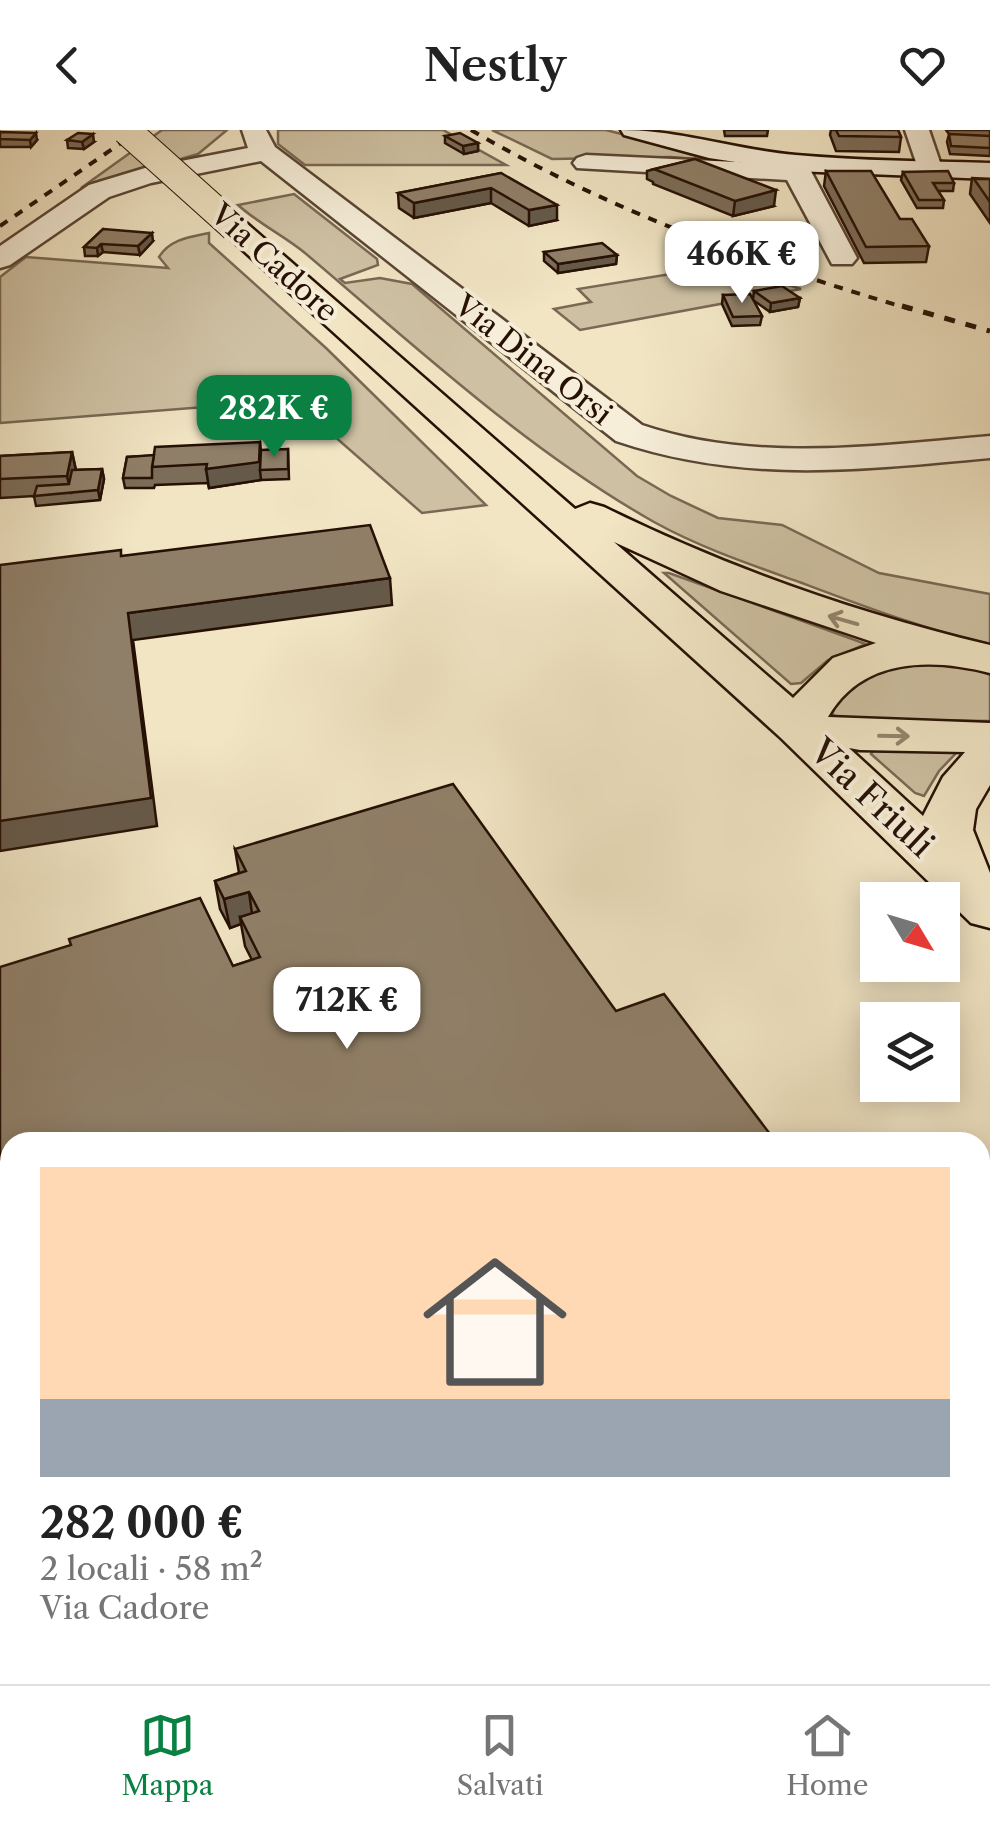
<!DOCTYPE html>
<html lang="it">
<meta charset="utf-8">
<style>
body{margin:0;font-family:"Libre Caslon Text",serif;background:#f6f6f6;color:#222;height:100vh;display:flex;flex-direction:column;font-size:38px;white-space:nowrap}
*{box-sizing:border-box;margin:0}
p{font-size:32px;color:#767676}
.icon{flex:none;width:55px;height:55px;fill:none;stroke:currentColor;stroke-width:2;stroke-linecap:round;stroke-linejoin:round}
.map{position:relative;flex:1;overflow:hidden}
.details{position:absolute;left:0px;top:1002px;width:990px;height:552px;display:flex;flex-direction:column;background:#fff;border-radius:30px 30px 0 0;box-shadow:0 5px 25px #0003}
.details>*{flex:none}
.needle{width:65px;rotate:128deg}
.tools{position:absolute;left:860px;top:752px;display:grid;gap:20px}
.tools a{display:grid;place-items:center;width:100px;height:100px;border-radius:0px;background:#fff;box-shadow:0 5px 25px #0003;font-size:50px}
.price{position:absolute;translate:-50% -85px;padding:0 22px;border-radius:20px;background:#fff;color:#222;font-size:32px;line-height:65px;filter:drop-shadow(0 2px 5px #0008)}
.price::after{content:'';position:absolute;left:50%;top:60px;width:30px;height:22px;margin-left:-15px;background:inherit;clip-path:polygon(0 0,100% 0,50% 100%)}
.price.current{background:#0b8043;color:#fff}
ul{padding:0;list-style:none}
li{display:grid;align-content:center;gap:20px;height:530px;padding:0 40px}
li span{display:grid;place-items:center;height:310px;border-radius:0px;color:#555}
li>.icon{margin-inline-start:auto}
span .icon{width:180px;height:180px;fill:#fffc;stroke-width:1}
li b{font-size:42px}
header{display:flex;justify-content:space-between;align-items:center;height:130px;padding:0 40px;background:#fff;font-size:45px;font-weight:600}
.tabs{display:flex;justify-content:space-around;align-items:center;height:140px;border-top:2px solid #e0e0e0;background:#fff;font-size:28px;color:#767676}
.tabs a{display:grid;justify-items:center;gap:5px}
.tabs .current{color:#0b8043}
.map>svg:first-child{display:block}
.green{fill:#cec1a3;stroke:#7a6854;stroke-width:2.5}
.lines{fill:none;stroke-linecap:round;stroke-linejoin:round}
.street-casing{stroke:#594534;stroke-width:5}
.secondary-casing{stroke:#261004;stroke-width:5}
.primary-casing{stroke:#261004;stroke-width:5}
.street{fill:#f6eed9;fill-rule:evenodd}
.secondary{fill:#f6eed9;fill-rule:evenodd}
.primary{fill:#f1e5c4;fill-rule:evenodd}
.rail-far1{stroke:#261004;stroke-width:4;stroke-dasharray:9 9;stroke-linecap:butt}
.rail{stroke:#261004;stroke-width:5;stroke-dasharray:11 11;stroke-linecap:butt}
.primary-bridge-casing{stroke:#261004;stroke-width:30;stroke-linecap:butt}
.primary-bridge{stroke:#f1e5c4;stroke-width:28}
.wall{fill:#7c6d59;stroke:#261004;stroke-width:2.5}
.shaded-wall{fill:#655949;stroke:#261004;stroke-width:2.5}
.building{fill:#907f68;stroke:#261004;stroke-width:2.5}
.oneway{stroke:#96856e}
.labels{text-anchor:middle;stroke-width:8;stroke-linejoin:round;paint-order:stroke}
.far-street-label{font-size:30px;fill:#261004;stroke:#f6eed9}
.street-label{font-size:35px;fill:#261004;stroke:#f6eed9}
</style>
<header><svg class="icon" aria-label="back" viewBox="0 0 24 24"><path d="M15 5l-7 7 7 7"/></svg>Nestly<svg class="icon" aria-label="heart" viewBox="0 0 24 24"><path d="M12 20l-8-8c-3-5 5-10 8-4 3-6 11-1 8 4z"/></svg></header>
<div class="map">
<svg width="990" height="1554" viewBox="0 0 990 1554">
<rect width="100%" height="100%" fill="#f1e5c4"/>
<filter id="stains"><feTurbulence type="fractalNoise" baseFrequency=".002" numOctaves="4"/><feColorMatrix values="0 0 0 0 .2 0 0 0 0 .09 0 0 0 0 .02 0 0 0 .5 -.17"/></filter>
<radialGradient id="worn" r=".72"><stop offset=".6" stop-color="#630" stop-opacity="0"/><stop offset="1" stop-color="#630" stop-opacity=".3"/></radialGradient>
<g class="green">
<polygon points="162,0 227,0 198,24 81,58"/>
<polygon points="278,0 443,0 506,35 305,35 278,14"/>
<polygon points="492,0 606,0 730,32 671,27 552,29"/>
<path d="M294 64 377 129 378 135 340 149 345 153 380 148 412 154 637 346 671 366 718 388 782 395 879 443 990 464V514C926 500 863 476 802 453 752 435 701 418 654 392 527 320 416 217 305 123 283 105 259 94 238 75Z"/>
<path d="M209 103V113L326 218 486 375 422 383 293 270 0 293V147L26 127 168 138 159 127C170 109 190 107 209 103Z"/>
<polygon points="726,135 801,159 580,200 554,179 591,172 578,159"/>
<polygon points="664,443 669,443 866,514 828,530 801,553 791,554"/>
<path d="M932 532 990 541V591L841 589 832 584C846 543 895 536 932 532Z"/>
<polygon points="874,619 959,620 939,641 924,666 915,663 871,624"/>
</g>
<g class="lines">
<g class="street-casing">
<g id="street">
<path d="M242 0H266L275 17 642 295C755 333 873 316 990 306V328C859 340 743 354 616 311L261 31 151 53 109 67 10 135 0 138V116L89 55 145 38 248 18Z"/>
<polygon points="905,0 929,0 942,38 938,44 920,44"/>
<polygon points="586,25 782,34 786,28 804,28 857,128 852,134 832,134 787,50 577,38 573,33 577,28"/>
</g>
</g>
<g class="secondary-casing">
<path id="secondary" d="M621 0C680 0 737 20 796 25 861 31 926 31 990 33V49L795 41 709 28 624 5Z"/>
</g>
<g class="primary-casing">
<path id="primary" d="M234 89 244 91 575 379 590 373 604 377C728 438 856 483 990 515V543C932 528 862 527 828 587L990 593V655L976 679 973 700 990 743V798L971 793 781 608 224 103 220 97 224 91ZM614 412 721 461 876 513 833 528 793 568ZM849 618 860 620 965 622 943 647 923 686Z"/>
</g>
<use href="#street" class="street"/>
<use href="#secondary" class="secondary"/>
<use href="#primary" class="primary"/>
<g class="rail-far1">
<path d="M471 0C610 81 757 134 910 179"/>
<polyline points="0,96 140,0"/>
</g>
<polyline class="rail" points="902,176 990,201"/>
<g class="primary-bridge-casing">
<polyline id="primary-bridge" points="126,0 234,97"/>
</g>
<use href="#primary-bridge" class="primary-bridge"/>
</g>
<g class="wall">
<polygon points="724,0 768,0 767,6 725,6"/>
<polygon points="831,0 898,0 901,7 899,22 836,21 830,5"/>
<polygon points="946,0 990,0 990,26 950,24 947,12 949,4"/>
<polygon points="0,2 37,10 31,17 0,17"/>
<polygon points="445,6 478,13 478,21 464,24 445,13"/>
<polygon points="67,10 94,12 84,19 68,18"/>
<polygon points="695,29 774,76 733,86 653,54 653,52 647,49 647,41"/>
<polygon points="826,41 900,89 929,116 926,132 864,133 824,56"/>
<polygon points="903,42 954,53 953,61 938,61 944,70 943,78 917,78 901,50"/>
<polygon points="501,43 557,90 529,96 491,73 414,88 399,78 398,63"/>
<polygon points="972,48 990,49 990,93 970,64"/>
<polygon points="103,99 153,111 140,125 103,122 98,126 85,126 84,117"/>
<polygon points="544,122 617,125 616,134 558,143 544,131"/>
<polygon points="754,161 800,168 798,177 770,182 753,170 762,186 760,195 732,196 722,174 723,165 753,169"/>
<polygon points="288,319 289,349 261,350 209,358 208,353 155,355 154,358 125,358 123,348 127,327"/>
<polygon points="72,322 76,340 102,339 104,349 100,370 36,376 34,366 0,368 0,326"/>
<polygon points="235,719 952,1545 936,1554 0,1554 233,836 252,830 245,816 241,794 230,798 220,779 215,751 239,743"/>
</g>
<g class="shaded-wall">
<polygon points="36,3 37,10 31,17 30,10"/>
<polygon points="93,4 94,12 84,19 82,12"/>
<polygon points="478,13 478,21 464,24 463,16"/>
<polygon points="491,58 491,73 414,88 414,73"/>
<polygon points="776,60 774,76 733,86 735,71"/>
<polygon points="557,75 557,90 529,96 529,80"/>
<polygon points="152,103 153,111 140,125 138,116"/>
<polygon points="101,114 103,122 98,126 97,118"/>
<polygon points="617,125 616,134 558,143 558,134"/>
<polygon points="800,168 798,177 770,182 771,173"/>
<polygon points="260,312 262,330 260,340 261,350 209,358 206,339"/>
<polygon points="72,322 76,341 71,364 67,346"/>
<polygon points="102,339 104,349 100,370 98,360"/>
<polygon points="390,448 392,475 133,510 157,696 0,721 0,691 128,483"/>
<polygon points="249,762 253,791 240,787 241,794 230,798 224,769"/>
<polygon points="990,1509 990,1523 980,1529 980,1515"/>
<polygon points="927,1545 952,1545 936,1554 912,1554"/>
</g>
<g class="building">
<polygon points="836,0 898,0 901,7 839,6"/>
<polygon points="0,2 36,3 30,10 0,9"/>
<polygon points="78,3 93,4 82,12 67,10"/>
<polygon points="460,3 478,13 463,16 445,6"/>
<polygon points="949,4 990,6 990,18 951,16"/>
<polygon points="695,29 776,60 735,71 654,39"/>
<polygon points="826,41 871,41 900,89 912,89 929,116 866,117"/>
<polygon points="948,41 954,53 933,53 944,70 919,70 903,42"/>
<polygon points="501,43 557,75 529,80 491,58 414,73 398,63"/>
<polygon points="974,49 990,49 990,72"/>
<polygon points="103,99 152,103 138,116 101,114 97,118 84,117"/>
<polygon points="602,113 617,125 558,134 544,122"/>
<polygon points="782,156 800,168 771,173 754,161"/>
<polygon points="750,164 762,186 733,187 723,165"/>
<polygon points="260,312 259,332 206,339 207,334 152,337 155,317"/>
<polygon points="288,319 288,339 260,340 261,320"/>
<polygon points="72,322 67,346 0,349 0,326"/>
<polygon points="154,325 152,337 152,348 123,348 127,327"/>
<polygon points="102,339 98,360 34,366 37,356 69,354 72,340"/>
<polygon points="370,395 390,448 128,483 151,668 0,691 0,435 121,420 121,426"/>
<polygon points="453,654 616,881 664,864 776,1012 10,1012 10,1545 927,1545 912,1554 0,1554 0,837 71,815 69,809 200,768 233,836 260,827 240,787 259,781 249,762 224,769 215,751 246,741 235,719"/>
<polygon points="980,1388 990,1401 990,1509 980,1515"/>
</g>
<defs><path id="oneway-shaft" d="M-6 0H5M1.5-3L5.5 0L1.5 3" fill="none" stroke-width="1.6" stroke-linecap="round" stroke-linejoin="round" transform="scale(2.5)"/></defs>
<g class="oneway">
<use href="#oneway-shaft" transform="translate(843 490) rotate(-164)"/>
<use href="#oneway-shaft" transform="translate(894 606) rotate(1)"/>
</g>
<g class="labels">
<g class="far-street-label">
<text transform="translate(274 133) rotate(42)" y="10">Via Cadore</text>
<text transform="translate(533 230) rotate(38)" y="10">Via Dina Orsi</text>
</g>
<g class="street-label">
<text transform="translate(872 668) rotate(43)" y="12">Via Friuli</text>
</g>
</g>
<rect width="100%" height="100%" filter="url(#stains)"/>
<rect width="100%" height="100%" fill="url(#worn)"/>
</svg>
<div class="tools">
<a><svg class="needle" viewBox="-14 -14 28 28"><path d="M0-13l5 13h-10z" fill="#e53935"/><path d="M0 13l5-13h-10z" fill="#767676"/></svg></a>
<a><svg class="icon" aria-label="layers" viewBox="0 0 24 24"><path d="M12 4l9 5-9 5-9-5zM3 14l9 5 9-5"/></svg></a>
</div>
<b class="price" style="left:742px;top:176px">466K €</b>
<b class="price current" style="left:274px;top:330px">282K €</b>
<b class="price" style="left:347px;top:922px">712K €</b>
<section class="details">
<ul>
<li><span style="background:linear-gradient(#ffd9b3 75%,#9aa5b1 0)"><svg class="icon" aria-label="home" viewBox="0 0 24 24"><path d="M3 11l9-7 9 7M6 9v11h12V9"/></svg></span><div><b>282 000 €</b><p>2 locali · 58 m²</p><p>Via Cadore</p></div></li>
</ul>
</section>
</div>
<nav class="tabs">
<a class="current"><svg class="icon" aria-label="map" viewBox="0 0 24 24"><path d="M3 6l6-2 6 2 6-2v14l-6 2-6-2-6 2zM9 4v14M15 6v14"/></svg>Mappa</a>
<a><svg class="icon" aria-label="saved" viewBox="0 0 24 24"><path d="M7 4h10v16l-5-4-5 4z"/></svg>Salvati</a>
<a><svg class="icon" aria-label="home" viewBox="0 0 24 24"><path d="M3 11l9-7 9 7M6 9v11h12V9"/></svg>Home</a>
</nav>
